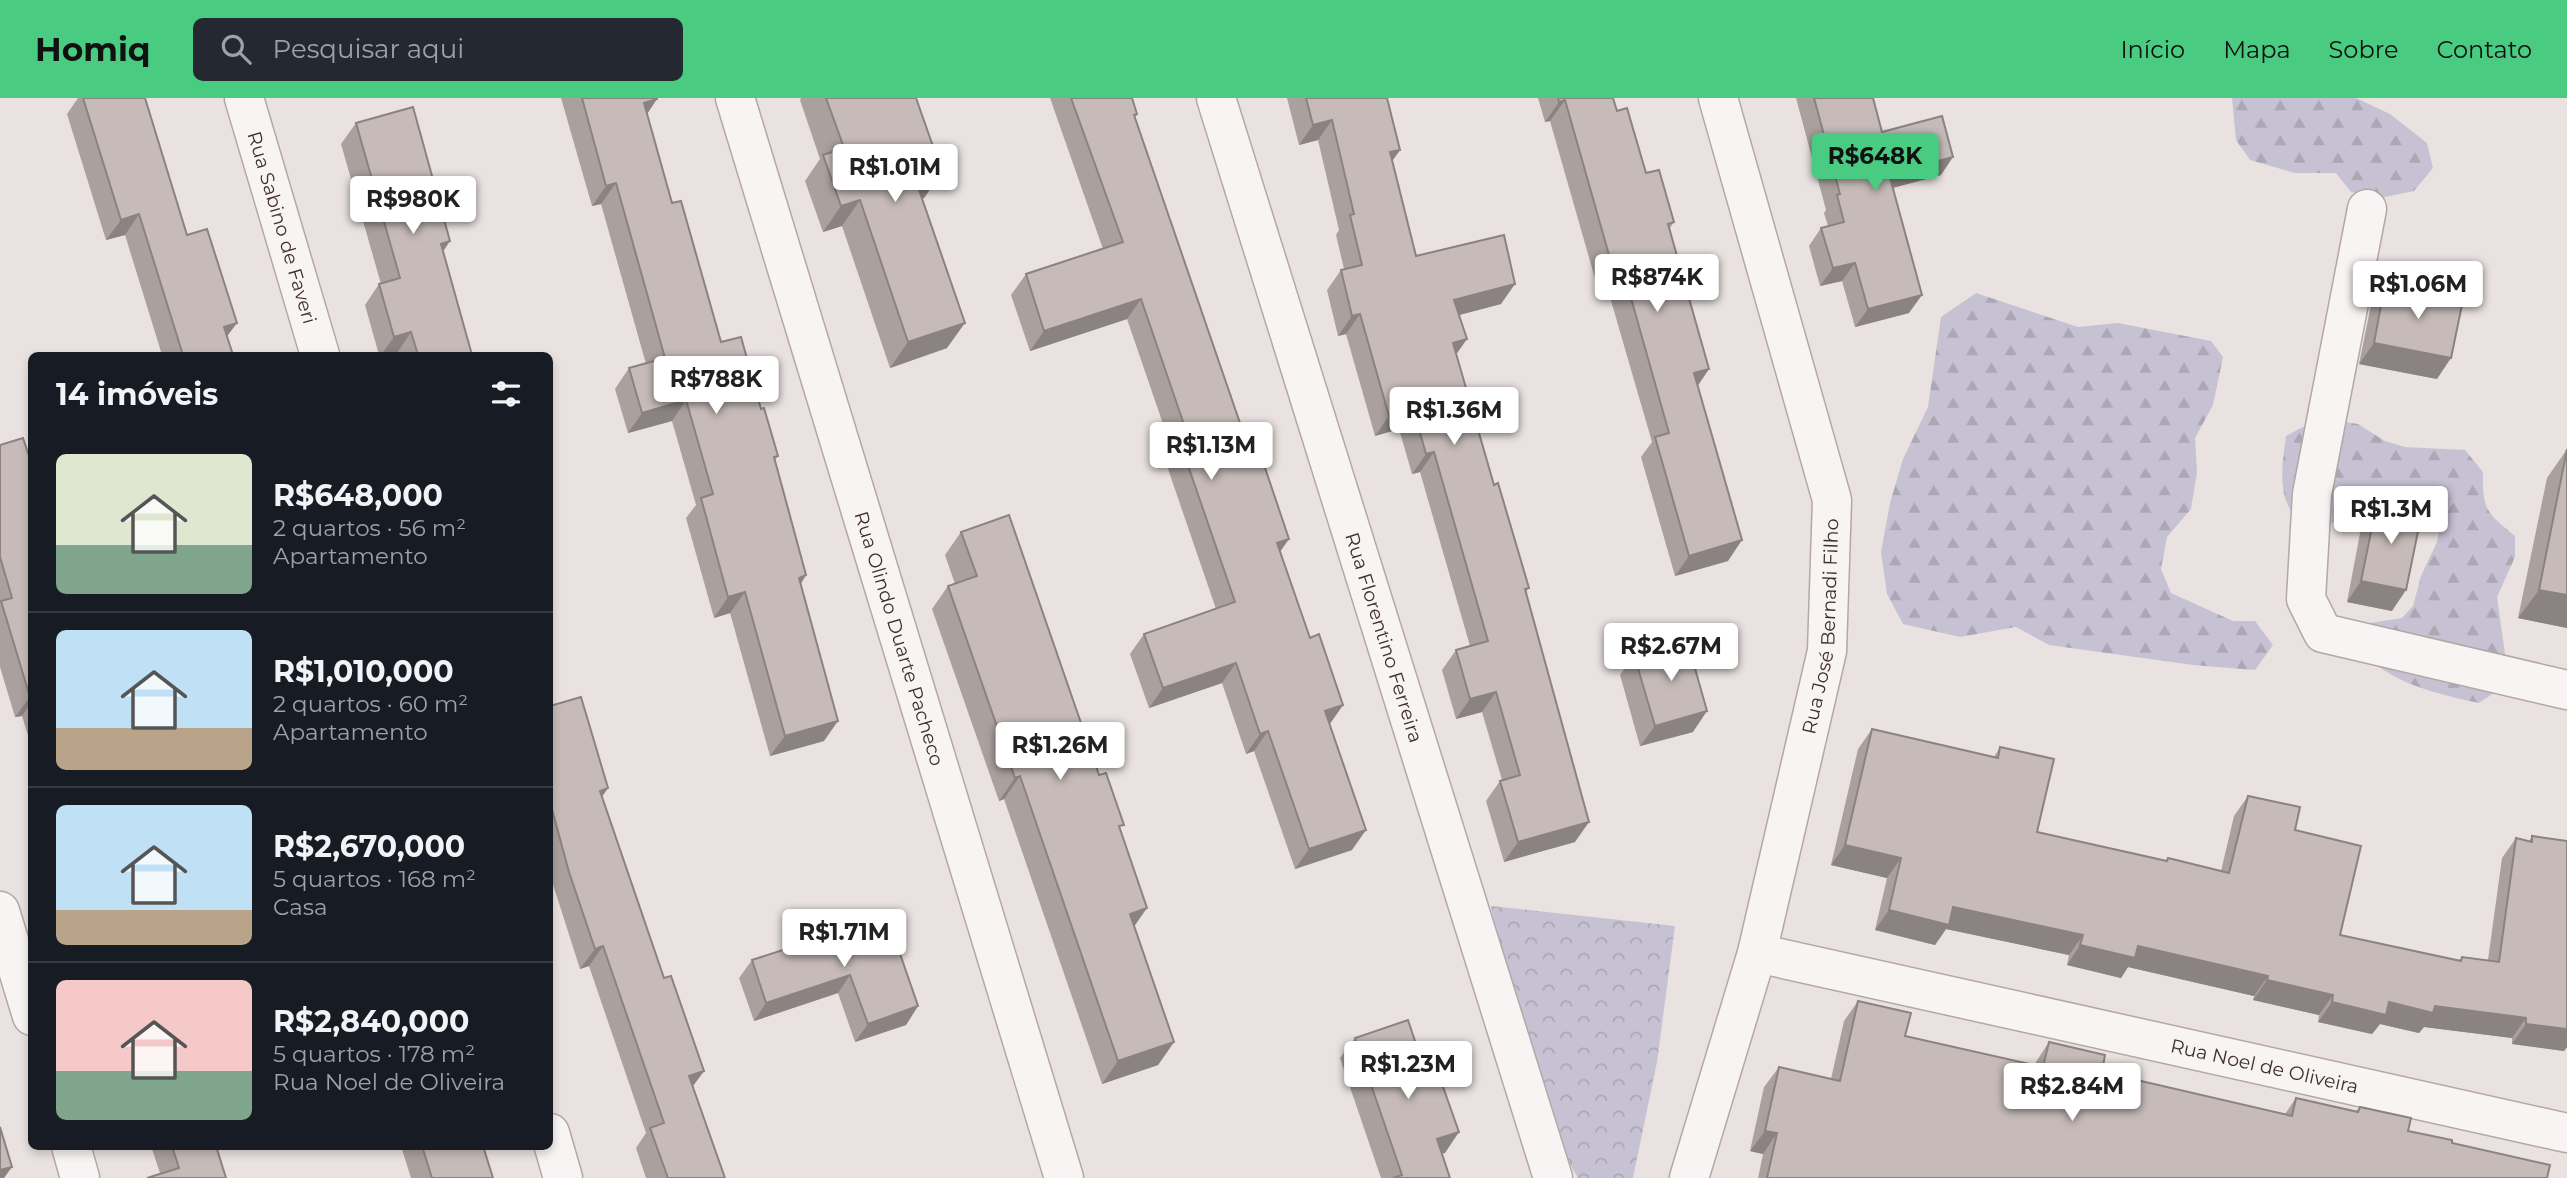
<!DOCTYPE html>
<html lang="pt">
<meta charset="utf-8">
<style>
body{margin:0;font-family:Montserrat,sans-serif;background:#242831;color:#f1f3f6;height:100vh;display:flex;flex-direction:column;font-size:26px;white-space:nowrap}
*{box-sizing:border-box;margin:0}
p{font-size:23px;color:#9ea1a6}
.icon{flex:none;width:38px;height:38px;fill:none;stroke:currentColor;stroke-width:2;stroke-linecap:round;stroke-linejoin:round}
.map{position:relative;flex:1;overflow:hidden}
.drawer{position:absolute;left:28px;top:254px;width:525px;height:798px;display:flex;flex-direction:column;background:#171b24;border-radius:10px;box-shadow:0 4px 10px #0003}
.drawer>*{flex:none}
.price{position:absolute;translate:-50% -60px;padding:0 16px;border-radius:7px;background:#fff;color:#222;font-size:23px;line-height:46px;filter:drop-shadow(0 2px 4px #0008)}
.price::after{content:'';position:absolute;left:50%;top:42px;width:21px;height:16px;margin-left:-10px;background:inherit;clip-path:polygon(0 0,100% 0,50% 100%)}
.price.active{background:#49cb81;color:#111}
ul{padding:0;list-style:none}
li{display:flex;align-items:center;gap:21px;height:175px;padding:0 28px}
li+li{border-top:2px solid #363941}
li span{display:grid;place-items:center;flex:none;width:196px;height:140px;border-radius:10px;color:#555}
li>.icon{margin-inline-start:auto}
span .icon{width:84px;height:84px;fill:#fffc;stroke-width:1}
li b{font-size:30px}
h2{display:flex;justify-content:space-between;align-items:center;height:84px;padding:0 28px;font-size:30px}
header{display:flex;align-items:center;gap:42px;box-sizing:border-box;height:98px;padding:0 35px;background:#49cb81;color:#111}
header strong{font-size:33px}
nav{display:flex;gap:38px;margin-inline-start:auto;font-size:24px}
.search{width:490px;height:63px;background:#242831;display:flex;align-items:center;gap:18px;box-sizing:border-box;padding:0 24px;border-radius:10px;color:#9ea1a6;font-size:26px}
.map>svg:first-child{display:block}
.forest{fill:url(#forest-firs)}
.park{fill:url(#park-crowns)}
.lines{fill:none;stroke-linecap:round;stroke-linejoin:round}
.street-casing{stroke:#b3a8a5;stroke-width:41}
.street{stroke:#f7f4f3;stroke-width:38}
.wall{fill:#aaa19e}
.shaded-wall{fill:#8b8381}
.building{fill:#c6bbb8;stroke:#8b8381;stroke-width:2}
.labels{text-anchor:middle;stroke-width:5;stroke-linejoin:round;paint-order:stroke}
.street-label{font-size:19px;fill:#402e29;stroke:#f6f1f0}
</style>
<header>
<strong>Homiq</strong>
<div class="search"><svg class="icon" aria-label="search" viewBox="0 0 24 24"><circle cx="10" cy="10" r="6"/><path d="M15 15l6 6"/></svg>Pesquisar aqui</div>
<nav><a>Início</a><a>Mapa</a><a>Sobre</a><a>Contato</a></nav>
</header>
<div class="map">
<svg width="2567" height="1080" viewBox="0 0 2567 1080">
<defs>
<pattern id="forest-firs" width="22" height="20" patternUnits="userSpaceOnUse" patternTransform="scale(1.75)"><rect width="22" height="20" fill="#c7c2d3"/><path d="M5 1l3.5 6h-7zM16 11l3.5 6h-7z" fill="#aca7b5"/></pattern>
<pattern id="park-crowns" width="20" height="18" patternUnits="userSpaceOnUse" patternTransform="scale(1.75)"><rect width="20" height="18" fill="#c7c2d3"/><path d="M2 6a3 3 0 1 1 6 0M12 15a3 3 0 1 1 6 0" fill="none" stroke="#aca7b5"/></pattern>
</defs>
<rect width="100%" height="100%" fill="#e9e2e0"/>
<g class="forest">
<polygon points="2232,0 2356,0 2390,16 2427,45 2433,70 2414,93 2385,99 2351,94 2336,75 2295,75 2250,62 2236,42"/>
<polygon points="1976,195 2078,229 2118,225 2211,243 2223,259 2213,307 2195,340 2197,374 2191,411 2167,439 2161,471 2171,495 2233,523 2255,523 2273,547 2255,572 2193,567 2049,547 2016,529 1960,539 1903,526 1887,496 1881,454 1890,405 1903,361 1928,309 1941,219"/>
<path d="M2320 320 2358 326 2385 343 2405 349 2465 352 2483 374C2482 412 2487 415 2515 438V459L2497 499 2506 563 2500 591 2479 605C2430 595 2377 581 2348 538L2370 525 2402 520 2413 508 2421 478 2437 444 2441 420 2428 411 2389 407 2361 411 2335 424 2314 430C2307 426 2297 420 2292 414 2277 394 2283 361 2286 338Z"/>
</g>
<polygon class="park" points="1491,808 1675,828 1657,964 1633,1080 1578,1080 1555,1041 1508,898"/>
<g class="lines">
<g class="street-casing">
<g id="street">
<path id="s1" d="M244 0 320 257"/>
<path id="s2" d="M735 0 1064 1080"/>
<path id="s3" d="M1216 0 1553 1080"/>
<polyline points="2367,111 2312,396 2306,501 2323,535 2567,592"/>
<polyline points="0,813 32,918"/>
<path id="s4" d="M1757 855 2567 1035"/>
<polyline points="550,1035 563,1080"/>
<polyline points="71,1048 80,1080"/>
<path id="s5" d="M1689 1080 1757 855 1827 553 1832 402 1718 0"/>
</g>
</g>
<use href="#street" class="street"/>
</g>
<g class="wall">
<polygon points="78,0 145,0 187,137 227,238 233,257 162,257 125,137 106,142 67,16"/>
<polygon points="561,0 657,0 647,16 672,105 721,244 761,311 778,358 775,362 806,477 801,486 824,643 770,658 730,515 714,520 686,420 696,407 672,323 628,335 615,291 629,270 646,266 601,106 592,108"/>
<polygon points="801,0 916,0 942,74 924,100 922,101 947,250 890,270 842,128 823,134 805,83 820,61 800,2"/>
<polygon points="1050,0 1132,0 1137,16 1135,20 1310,540 1343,607 1329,627 1352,752 1295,771 1254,653 1246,656 1222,585 1149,610 1130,556 1144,536 1216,511 1167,368 1174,358 1127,221 1030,253 1011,197 1026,176 1103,151"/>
<polygon points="1287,0 1387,0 1400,52 1392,63 1416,158 1501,206 1459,217 1456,257 1494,387 1529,490 1526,494 1575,744 1504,764 1486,703 1500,683 1502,682 1482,614 1456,621 1442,572 1456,552 1470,548 1420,374 1412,376 1399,331 1375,338 1346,236 1338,238 1327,192 1341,172 1344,171 1336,137 1339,132 1318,42 1299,47"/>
<polygon points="1538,0 1613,0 1617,13 1646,75 1674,124 1670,130 1728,463 1675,478 1641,359 1652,344 1605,182 1596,184 1550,23 1545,24"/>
<polygon points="1796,0 1873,0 1882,34 1941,77 1893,90 1909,215 1855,229 1842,183 1820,188 1809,148 1821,130 1828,128 1824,115 1826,112"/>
<polygon points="356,25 443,154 472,257 398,257 397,255 388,257 379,257 365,207 379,186 381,186 341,46"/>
<polygon points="2385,186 2437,281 2359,266 2371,207"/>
<polygon points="0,347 32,367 32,650 22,618 15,619 0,569"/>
<polygon points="2567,351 2567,530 2518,520 2547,380"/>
<polygon points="2377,405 2392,513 2347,504 2362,425"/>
<polygon points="961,434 1099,677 1120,731 1134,828 1174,944 1158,967 1102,986 1004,701 999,703 932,511 948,488 955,486 945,457"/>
<polygon points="1634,557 1693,634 1640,648 1620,577"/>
<polygon points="550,608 608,690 602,699 664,880 704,973 693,988 725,1080 646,1080 636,1050 646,1035 589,868 580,871 550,777"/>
<polygon points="1872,631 1994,659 2000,649 2037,734 2166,763 2168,760 2221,773 2234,718 2248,698 2295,732 2340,837 2459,862 2462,859 2488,862 2502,760 2516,740 2529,743 2532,738 2567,743 2567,949 2564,953 2512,946 2512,940 2424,929 2419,935 2380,926 2372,936 2318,924 2319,917 2253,902 2254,898 2128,869 2121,880 2067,867 2069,857 1946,831 1935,847 1875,832 1887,780 1831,767 1858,651"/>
<polygon points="887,818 918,908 906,927 855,944 838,895 754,923 739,880 752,862"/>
<polygon points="1858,903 1905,938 2034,967 2049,944 2102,974 2285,1016 2296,1000 2356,1013 2360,1009 2408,1033 2452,1045 2547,1080 1758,1080 1763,1056 1750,1053 1764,989 1779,969 1831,981 1844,923"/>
<polygon points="1355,940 1445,1055 1442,1055 1450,1080 1381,1080 1340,960"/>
<polygon points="151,1048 216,1048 226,1080 146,1080 160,1075"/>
<polygon points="401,1048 483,1048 493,1080 411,1080"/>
</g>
<g class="shaded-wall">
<polygon points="657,1 643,22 644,5"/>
<polygon points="1565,2 1550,23 1545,24 1559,4"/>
<polygon points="1332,22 1318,42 1299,47 1313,27"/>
<polygon points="1400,52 1386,72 1390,54"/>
<polygon points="1953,59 1941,77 1877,94 1889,76"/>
<polygon points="942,74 924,100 898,109 916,83"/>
<polygon points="616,85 601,106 592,108 606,88"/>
<polygon points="860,102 842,128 823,134 841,108"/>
<polygon points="139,116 125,137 106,142 121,122"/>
<polygon points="450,143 436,164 441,146"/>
<polygon points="1620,161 1605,182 1596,184 1611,164"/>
<polygon points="1855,165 1842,183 1820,188 1833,170"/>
<polygon points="1515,186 1501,206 1440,222 1454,202"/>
<polygon points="1922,197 1909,215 1855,229 1868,211"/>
<polygon points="1141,201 1127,221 1030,253 1044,233"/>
<polygon points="1360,216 1346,236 1338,238 1352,218"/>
<polygon points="237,225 222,245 224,229"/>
<polygon points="965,225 947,250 890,270 908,244"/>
<polygon points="411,234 397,255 388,257 381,257 394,239"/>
<polygon points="1467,241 1453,261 1453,245"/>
<polygon points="2374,245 2451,260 2437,281 2359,266"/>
<polygon points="1709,271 1695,292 1694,275"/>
<polygon points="686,302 672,323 628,335 642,315"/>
<polygon points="1413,310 1399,331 1375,338 1389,318"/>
<polygon points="1434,354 1420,374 1412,376 1426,356"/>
<polygon points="1289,441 1275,461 1277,445"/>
<polygon points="1742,442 1728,463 1675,478 1689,458"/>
<polygon points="806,477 792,498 799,480"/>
<polygon points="2361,483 2406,492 2392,513 2347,504"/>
<polygon points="2539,492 2567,497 2567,530 2518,520"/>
<polygon points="745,494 730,515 714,520 728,499"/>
<polygon points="1236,565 1222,585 1149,610 1163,590"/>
<polygon points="1496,594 1482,614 1456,621 1470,601"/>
<polygon points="32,598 32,603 22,618 15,619 30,599"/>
<polygon points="1343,607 1329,627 1325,613"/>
<polygon points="1707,613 1693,634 1640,648 1655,628"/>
<polygon points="838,623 824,643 770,658 785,638"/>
<polygon points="1268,633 1254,653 1246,656 1260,636"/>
<polygon points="1020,678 1004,701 999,703 1015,680"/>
<polygon points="608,690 593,711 600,693"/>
<polygon points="1589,724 1575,744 1504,764 1518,744"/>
<polygon points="1366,732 1352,752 1295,771 1309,751"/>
<polygon points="1845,747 1901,760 1887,780 1831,767"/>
<polygon points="1953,809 2083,837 2069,857 1946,831 1935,847 1875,832 1889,812"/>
<polygon points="1147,810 1131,833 1130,816"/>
<polygon points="2080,847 2138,848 2268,878 2254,898 2128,869 2121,880 2067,867"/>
<polygon points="603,848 589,868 580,871 595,851"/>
<polygon points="850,877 838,895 754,923 766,905"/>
<polygon points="2267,882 2333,897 2319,917 2253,902"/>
<polygon points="2332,904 2389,904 2435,908 2526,920 2512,940 2424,929 2419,935 2380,926 2372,936 2318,924"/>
<polygon points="918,908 906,927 855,944 868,926"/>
<polygon points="2526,926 2567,931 2567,949 2564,953 2512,946"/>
<polygon points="1174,944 1158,967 1102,986 1118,963"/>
<polygon points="704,973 689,993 689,978"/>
<polygon points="1765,1033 1777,1035 1763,1056 1750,1053"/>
<polygon points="1459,1034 1445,1055 1422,1062 1437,1041"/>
<polygon points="12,1069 4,1080 0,1080 0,1072"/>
</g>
<g class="building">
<polygon points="83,0 145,0 187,137 207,131 237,225 224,229 233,257 183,257 139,116 121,122"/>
<polygon points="582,0 657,0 657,1 644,5 672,105 681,103 721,244 741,239 761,311 764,310 778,358 774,359 806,477 799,480 838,623 785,638 745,494 728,499 701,400 713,396 686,302 642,315 629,270 665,260 616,85 606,88"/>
<polygon points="826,0 916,0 942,74 916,83 965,225 908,244 860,102 841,108 823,57 844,50"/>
<polygon points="1071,0 1132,0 1137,16 1134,17 1250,354 1259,352 1289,441 1277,445 1310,540 1319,536 1343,607 1325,613 1366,732 1309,751 1268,633 1260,636 1236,565 1163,590 1144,536 1235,504 1181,347 1190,344 1141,201 1044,233 1026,176 1123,144"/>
<polygon points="1306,0 1387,0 1400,52 1390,54 1416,158 1504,137 1515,186 1454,202 1467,241 1453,245 1494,387 1498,385 1529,490 1525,491 1589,724 1518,744 1500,683 1520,677 1496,594 1470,601 1456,552 1488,543 1434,354 1426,356 1413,310 1389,318 1360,216 1352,218 1341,172 1362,167 1350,117 1354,116 1332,22 1313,27"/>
<polygon points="1558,0 1613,0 1617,13 1627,10 1646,75 1659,72 1674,124 1668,126 1709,271 1694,275 1742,442 1689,458 1655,339 1669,335 1620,161 1611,164 1565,2 1559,4"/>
<polygon points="1814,0 1873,0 1882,34 1942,18 1953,59 1889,76 1922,197 1868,211 1855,165 1833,170 1821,130 1844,124 1837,97 1840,96"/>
<polygon points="413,9 450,143 441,146 472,257 418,257 411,234 394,239 379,186 400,180 356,25"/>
<polygon points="2385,186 2463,202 2451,260 2374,245"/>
<polygon points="23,340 32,367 32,598 30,599 1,503 12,500 0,459 0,347"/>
<polygon points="2567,351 2567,497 2539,492"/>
<polygon points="2377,405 2422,414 2406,492 2361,483"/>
<polygon points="1009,417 1099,677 1106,675 1124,727 1119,728 1147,810 1130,816 1174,944 1118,963 1020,678 1015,680 948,488 977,478 961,434"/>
<polygon points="1687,542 1707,613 1655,628 1634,557"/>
<polygon points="581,599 608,690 600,693 664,880 671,878 704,973 689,978 725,1080 668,1080 650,1030 664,1025 603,848 595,851 569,774 550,704 550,608"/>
<polygon points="1872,631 1998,660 2000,649 2054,661 2037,734 2167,763 2168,760 2229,775 2248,698 2300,709 2295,732 2361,748 2340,837 2461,863 2462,859 2499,864 2516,740 2532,744 2532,738 2567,743 2567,931 2526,926 2526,920 2435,908 2433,915 2389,904 2386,917 2332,904 2333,897 2267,882 2268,878 2138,848 2135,860 2080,847 2083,837 1953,809 1949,827 1889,812 1901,760 1845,747"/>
<polygon points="887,818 918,908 868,926 850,877 766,905 752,862"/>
<polygon points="1858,903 1911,915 1905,938 2043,969 2049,944 2105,957 2102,974 2292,1018 2296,1000 2358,1014 2360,1009 2411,1020 2408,1033 2452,1042 2452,1045 2550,1067 2547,1080 1767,1080 1777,1035 1765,1033 1779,969 1840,983"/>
<polygon points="1408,922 1425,973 1436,969 1459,1034 1437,1041 1450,1080 1393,1080 1402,1077 1355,940"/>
<polygon points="0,1029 12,1069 0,1072"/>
<polygon points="172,1048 216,1048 226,1080 147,1080 179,1070"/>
<polygon points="422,1048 483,1048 493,1080 432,1080"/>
</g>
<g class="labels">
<g class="street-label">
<text dy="7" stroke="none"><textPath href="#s1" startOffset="135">Rua Sabino de Faveri</textPath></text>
<text dy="7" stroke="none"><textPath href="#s5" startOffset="569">Rua José Bernadi Filho</textPath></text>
<text dy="7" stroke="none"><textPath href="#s2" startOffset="565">Rua Olindo Duarte Pacheco</textPath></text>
<text dy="7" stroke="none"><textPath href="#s3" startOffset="565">Rua Florentino Ferreira</textPath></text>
<text dy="7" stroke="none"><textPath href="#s4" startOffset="520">Rua Noel de Oliveira</textPath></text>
</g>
</g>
</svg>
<b class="price active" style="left:1875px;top:95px">R$648K</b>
<b class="price" style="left:895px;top:106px">R$1.01M</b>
<b class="price" style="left:413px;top:138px">R$980K</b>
<b class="price" style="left:1657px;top:216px">R$874K</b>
<b class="price" style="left:2418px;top:223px">R$1.06M</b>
<b class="price" style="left:716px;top:318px">R$788K</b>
<b class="price" style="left:1454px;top:349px">R$1.36M</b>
<b class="price" style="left:1211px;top:384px">R$1.13M</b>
<b class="price" style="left:2391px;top:448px">R$1.3M</b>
<b class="price" style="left:1671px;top:585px">R$2.67M</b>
<b class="price" style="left:1060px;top:684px">R$1.26M</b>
<b class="price" style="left:844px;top:871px">R$1.71M</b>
<b class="price" style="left:1408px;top:1003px">R$1.23M</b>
<b class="price" style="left:2072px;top:1025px">R$2.84M</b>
<section class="drawer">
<h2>14 imóveis<svg class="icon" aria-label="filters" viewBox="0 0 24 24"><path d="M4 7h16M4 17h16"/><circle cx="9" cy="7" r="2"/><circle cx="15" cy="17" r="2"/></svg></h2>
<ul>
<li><span style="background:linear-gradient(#dfe7d0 65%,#7fa58c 0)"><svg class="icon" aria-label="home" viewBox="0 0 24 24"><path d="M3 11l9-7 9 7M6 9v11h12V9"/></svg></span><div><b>R$648,000</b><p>2 quartos · 56 m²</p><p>Apartamento</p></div></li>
<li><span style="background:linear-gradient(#bfe0f5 70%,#b9a48a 0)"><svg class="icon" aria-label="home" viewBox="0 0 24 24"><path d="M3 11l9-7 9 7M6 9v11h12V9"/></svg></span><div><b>R$1,010,000</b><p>2 quartos · 60 m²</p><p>Apartamento</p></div></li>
<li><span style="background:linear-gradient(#bfe0f5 75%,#b9a48a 0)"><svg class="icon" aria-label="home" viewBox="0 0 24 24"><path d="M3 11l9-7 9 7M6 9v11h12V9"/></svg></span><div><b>R$2,670,000</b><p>5 quartos · 168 m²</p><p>Casa</p></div></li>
<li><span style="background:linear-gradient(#f6c9c9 65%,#7fa58c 0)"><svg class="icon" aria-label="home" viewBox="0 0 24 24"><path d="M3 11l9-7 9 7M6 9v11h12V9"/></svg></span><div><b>R$2,840,000</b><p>5 quartos · 178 m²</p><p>Rua Noel de Oliveira</p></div></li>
</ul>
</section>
</div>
